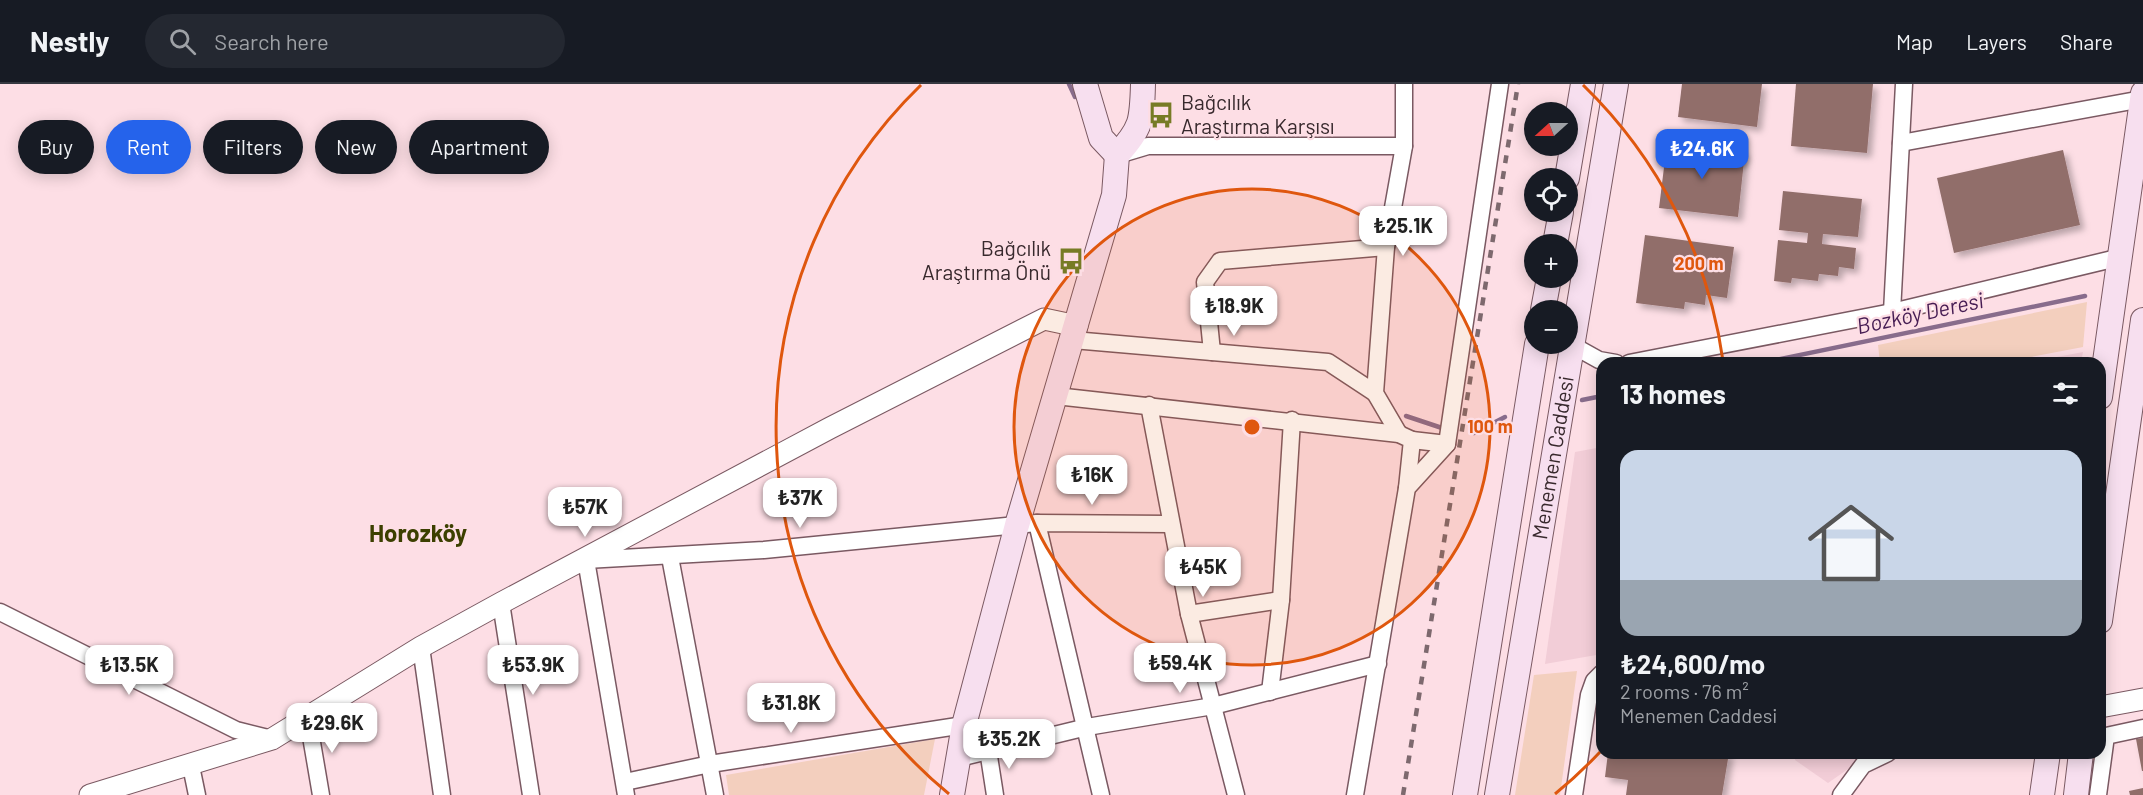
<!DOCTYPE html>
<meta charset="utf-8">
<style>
body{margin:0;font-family:Barlow,sans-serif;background:#242831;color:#f1f3f6;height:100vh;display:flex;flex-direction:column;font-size:22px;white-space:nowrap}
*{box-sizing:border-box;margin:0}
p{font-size:20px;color:#9ea1a6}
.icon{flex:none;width:33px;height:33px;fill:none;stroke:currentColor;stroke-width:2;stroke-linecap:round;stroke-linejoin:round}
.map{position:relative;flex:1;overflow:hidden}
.panel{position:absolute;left:1596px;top:273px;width:510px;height:402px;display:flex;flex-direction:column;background:#171b24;border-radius:18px;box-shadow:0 3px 15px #0003}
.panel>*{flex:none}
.guide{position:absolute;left:18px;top:36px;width:570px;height:54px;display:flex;gap:12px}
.needle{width:39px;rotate:249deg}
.fabs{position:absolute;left:1524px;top:18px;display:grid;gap:12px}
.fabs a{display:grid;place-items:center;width:54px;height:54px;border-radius:50%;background:#171b24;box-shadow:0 3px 15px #0003;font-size:30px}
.price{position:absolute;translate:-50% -51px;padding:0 14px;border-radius:12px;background:#fff;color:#222;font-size:20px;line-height:39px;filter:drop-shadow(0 2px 3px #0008)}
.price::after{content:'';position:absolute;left:50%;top:36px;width:18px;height:14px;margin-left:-9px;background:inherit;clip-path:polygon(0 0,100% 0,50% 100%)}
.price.current{background:#2563eb;color:#fff}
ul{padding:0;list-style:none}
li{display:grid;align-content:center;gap:12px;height:318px;padding:0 24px}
li span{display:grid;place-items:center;height:186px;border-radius:18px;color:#555}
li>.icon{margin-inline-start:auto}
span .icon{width:108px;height:108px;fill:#fffc;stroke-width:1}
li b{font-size:26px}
h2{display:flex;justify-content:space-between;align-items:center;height:72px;padding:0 24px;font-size:26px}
.tag{padding:0 21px;border-radius:27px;background:#171b24;box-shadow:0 3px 15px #0003;font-size:21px;line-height:54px}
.tag.current{background:#2563eb;color:#fff}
header{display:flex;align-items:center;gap:36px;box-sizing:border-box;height:84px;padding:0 30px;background:#171b24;border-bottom:2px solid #363941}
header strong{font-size:28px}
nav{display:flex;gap:33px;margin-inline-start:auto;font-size:21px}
.search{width:420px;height:54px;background:#242831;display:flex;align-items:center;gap:15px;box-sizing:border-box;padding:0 21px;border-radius:33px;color:#9ea1a6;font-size:22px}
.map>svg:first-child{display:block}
.built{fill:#f2cdd7}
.green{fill:#f3cfbe}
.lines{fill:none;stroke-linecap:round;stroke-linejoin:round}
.stream{stroke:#886c8c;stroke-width:4.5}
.building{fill:#916e6b;filter:url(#shadow)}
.minor-casing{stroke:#7a5962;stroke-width:19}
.tertiary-casing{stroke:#7a5962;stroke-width:23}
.secondary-casing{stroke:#7a5962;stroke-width:26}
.minor{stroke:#fff;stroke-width:16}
.tertiary{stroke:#fff;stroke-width:21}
.secondary{stroke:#f7dfef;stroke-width:24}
.rail{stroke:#7d696e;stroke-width:4.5;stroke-dasharray:8 8;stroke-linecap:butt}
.ring{fill:none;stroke:#df570e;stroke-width:3}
.labels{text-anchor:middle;stroke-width:4.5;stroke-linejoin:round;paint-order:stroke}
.poi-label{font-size:21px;fill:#38292d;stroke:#fddee5;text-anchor:start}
.street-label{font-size:21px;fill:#38292d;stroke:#fddee5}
.water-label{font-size:22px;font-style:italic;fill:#461c53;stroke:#fddee5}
.quarter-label{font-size:24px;font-weight:bold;fill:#3c3f00;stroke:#fddee5}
.centre{fill:#df570e;stroke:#fddee5;stroke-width:3}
.ring-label{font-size:18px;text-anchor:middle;font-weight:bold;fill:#df570e;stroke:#fddee5;stroke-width:4.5;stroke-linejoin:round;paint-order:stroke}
</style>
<header>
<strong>Nestly</strong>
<div class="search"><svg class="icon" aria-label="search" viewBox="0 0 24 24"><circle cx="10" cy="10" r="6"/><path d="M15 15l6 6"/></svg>Search here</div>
<nav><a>Map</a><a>Layers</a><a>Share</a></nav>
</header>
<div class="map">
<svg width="2143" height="711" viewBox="0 0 2143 711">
<defs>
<filter id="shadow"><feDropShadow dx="4.5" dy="4.5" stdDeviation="3" flood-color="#0004"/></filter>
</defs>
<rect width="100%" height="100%" fill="#fddee5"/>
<g class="built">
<polygon points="2083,268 2081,279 2026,279"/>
<polygon points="1602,363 1602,570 1545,580 1575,368"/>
<polygon points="1794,669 1871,669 1828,699 1795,676"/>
</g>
<g class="green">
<polygon points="2087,218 2083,263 2000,279 1880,279 1878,261"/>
<polygon points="1577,587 1560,711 1515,711 1534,591"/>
<polygon points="935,655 924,711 729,711 726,691"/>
</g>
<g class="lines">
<g class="stream">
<polyline points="1069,0 1075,13"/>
<polyline points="1761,279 2085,212"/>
<polyline points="1582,316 1602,312"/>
<polyline points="1406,332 1442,344"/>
<polyline points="1474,349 1505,333"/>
</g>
</g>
<g class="building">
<polygon points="1682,0 1762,0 1757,43 1678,33"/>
<polygon points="1796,0 1873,0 1867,69 1791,62"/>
<polygon points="1667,59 1745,68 1738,133 1659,124"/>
<polygon points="2063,66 2080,141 1954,169 1937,94"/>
<polygon points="1783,107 1862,115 1858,153 1823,150 1822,160 1856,164 1854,185 1839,183 1838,192 1819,190 1818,197 1792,194 1791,199 1774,197 1778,156 1807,159 1808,149 1779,146"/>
<polygon points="1645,151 1734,163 1727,214 1706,211 1705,221 1685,218 1684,225 1636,219"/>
<polygon points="2143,654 2143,687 2142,687 2136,655"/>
<polygon points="1608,669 1729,669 1722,711 1626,711 1628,696 1605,693"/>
<polygon points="2143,704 2143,711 2130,711 2129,707"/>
</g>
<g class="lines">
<g class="minor-casing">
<g id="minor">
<polyline points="1901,59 2142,15"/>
<polyline points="1118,71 1148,62 1404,62"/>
<polyline points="1892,228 1904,0"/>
<polyline points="1073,256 1328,278 1375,309"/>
<polyline points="1572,261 1599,276 1616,279"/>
<polyline points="1212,268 1205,198 1220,177 1386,163"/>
<polyline points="1629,279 1892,228 2121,173"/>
<polyline points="1056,312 1399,350 1412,356 1407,404"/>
<polyline points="1149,321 1189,530 1236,711"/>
<polyline points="1399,350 1375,309 1386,163 1404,62 1404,0"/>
<polyline points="1412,356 1447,360"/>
<polyline points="1037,439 1101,711"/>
<polyline points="670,473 715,711"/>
<polyline points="501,519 531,711"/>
<polyline points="0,528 236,646 272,655"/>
<polyline points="1189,530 1281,516"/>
<polyline points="421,563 442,711"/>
<polyline points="1270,608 1281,516 1292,336"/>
<polyline points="308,635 321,711"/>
<polyline points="988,666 995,711"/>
<polyline points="959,674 1087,643 1213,622 1378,580"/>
<polyline points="191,682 197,711"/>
<polyline points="625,698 710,680 964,641"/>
<polyline points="626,711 586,476 764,466 1037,439 1169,440"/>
<polyline points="1355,711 1407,404 1447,360 1500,0"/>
<polyline points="1574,711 1589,611 1594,597 1602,589"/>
<polyline points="1841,711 1863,681 1888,669"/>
<polyline points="2098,711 2106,652 2143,644"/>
</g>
</g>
<g class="tertiary-casing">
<g id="tertiary">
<polyline points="2100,623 2143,615"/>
<polyline points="90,711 272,655 421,563 501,519 830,344 1044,235 1077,242"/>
</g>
</g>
<g class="secondary-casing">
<g id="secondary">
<polyline points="1085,0 1101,54 1117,71"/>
<path d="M1117 71C1142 44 1142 36 1143 0"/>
<polyline points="1567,94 1583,0"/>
<polyline points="1555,160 1561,128"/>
<polyline points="1543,226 1549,194"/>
<polyline points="2100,313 2143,9"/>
<polyline points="2100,537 2143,236"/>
<polyline points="952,711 964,641 1017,441 1114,111 1117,71"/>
<polyline points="1465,711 1537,260"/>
<path id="s1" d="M1497 711 1616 0"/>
<polyline points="2042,711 2048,669"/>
<polyline points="2076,711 2081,669"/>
</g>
</g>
<use href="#minor" class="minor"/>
<use href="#tertiary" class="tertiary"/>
<use href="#secondary" class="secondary"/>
<polyline class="rail" points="1403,711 1518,0"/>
</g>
<circle cx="1252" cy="343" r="238" fill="#df570e" fill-opacity=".12"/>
<g class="ring">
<circle cx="1252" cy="343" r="238"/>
<path d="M1600 668A476 476 0 0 1 1555 710M949 710A476 476 0 0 1 921 1M1583 1A476 476 0 0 1 1723 277"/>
</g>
<defs>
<g id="bus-bare" transform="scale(2.07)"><path d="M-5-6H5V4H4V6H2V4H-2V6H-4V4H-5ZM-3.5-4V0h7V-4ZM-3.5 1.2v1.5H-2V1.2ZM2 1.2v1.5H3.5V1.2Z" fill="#777b25" stroke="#fddee5" stroke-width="2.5" paint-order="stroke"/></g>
</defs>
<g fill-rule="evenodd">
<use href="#bus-bare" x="1161" y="31"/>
<use href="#bus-bare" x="1071" y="177"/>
</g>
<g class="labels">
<g class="poi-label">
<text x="1181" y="26">Bağcılık<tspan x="1181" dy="24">Araştırma Karşısı</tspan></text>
<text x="1051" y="172" text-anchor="end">Bağcılık<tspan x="1051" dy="24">Araştırma Önü</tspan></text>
</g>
<g class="street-label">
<text dy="7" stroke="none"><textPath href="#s1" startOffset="342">Menemen Caddesi</textPath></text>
</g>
<g class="water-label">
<text transform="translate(1920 229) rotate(-12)" y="8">Bozköy Deresi</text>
</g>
<g class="quarter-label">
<text x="418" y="458">Horozköy</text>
</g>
</g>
<circle cx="1252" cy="343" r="9" class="centre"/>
<g class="ring-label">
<text x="1699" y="186">200 m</text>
<text x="1490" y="349">100 m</text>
</g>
</svg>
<div class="fabs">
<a><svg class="needle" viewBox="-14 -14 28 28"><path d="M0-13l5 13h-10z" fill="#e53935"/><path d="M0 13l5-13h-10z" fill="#9ea1a6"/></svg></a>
<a><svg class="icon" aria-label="locate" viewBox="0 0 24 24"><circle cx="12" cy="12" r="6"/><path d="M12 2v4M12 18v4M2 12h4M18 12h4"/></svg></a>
<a>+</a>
<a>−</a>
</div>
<b class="price current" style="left:1702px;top:96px">₺24.6K</b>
<b class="price" style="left:1403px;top:173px">₺25.1K</b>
<b class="price" style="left:1234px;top:253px">₺18.9K</b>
<b class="price" style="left:1092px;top:422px">₺16K</b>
<b class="price" style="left:800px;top:445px">₺37K</b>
<b class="price" style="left:585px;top:454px">₺57K</b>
<b class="price" style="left:1203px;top:514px">₺45K</b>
<b class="price" style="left:1180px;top:610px">₺59.4K</b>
<b class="price" style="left:129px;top:612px">₺13.5K</b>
<b class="price" style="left:533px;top:612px">₺53.9K</b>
<b class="price" style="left:791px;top:650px">₺31.8K</b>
<b class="price" style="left:332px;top:670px">₺29.6K</b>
<b class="price" style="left:1009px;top:686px">₺35.2K</b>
<div class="guide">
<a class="tag">Buy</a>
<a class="tag current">Rent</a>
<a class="tag">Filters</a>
<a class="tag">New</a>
<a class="tag">Apartment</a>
</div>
<section class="panel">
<h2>13 homes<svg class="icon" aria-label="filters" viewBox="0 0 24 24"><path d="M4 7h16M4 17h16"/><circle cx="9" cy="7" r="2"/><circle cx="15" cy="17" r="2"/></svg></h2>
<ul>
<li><span style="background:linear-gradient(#c9d6e8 70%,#9aa5b1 0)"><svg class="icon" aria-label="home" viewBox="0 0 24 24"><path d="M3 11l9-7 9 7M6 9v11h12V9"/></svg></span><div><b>₺24,600/mo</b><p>2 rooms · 76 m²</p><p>Menemen Caddesi</p></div></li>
</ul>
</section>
</div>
